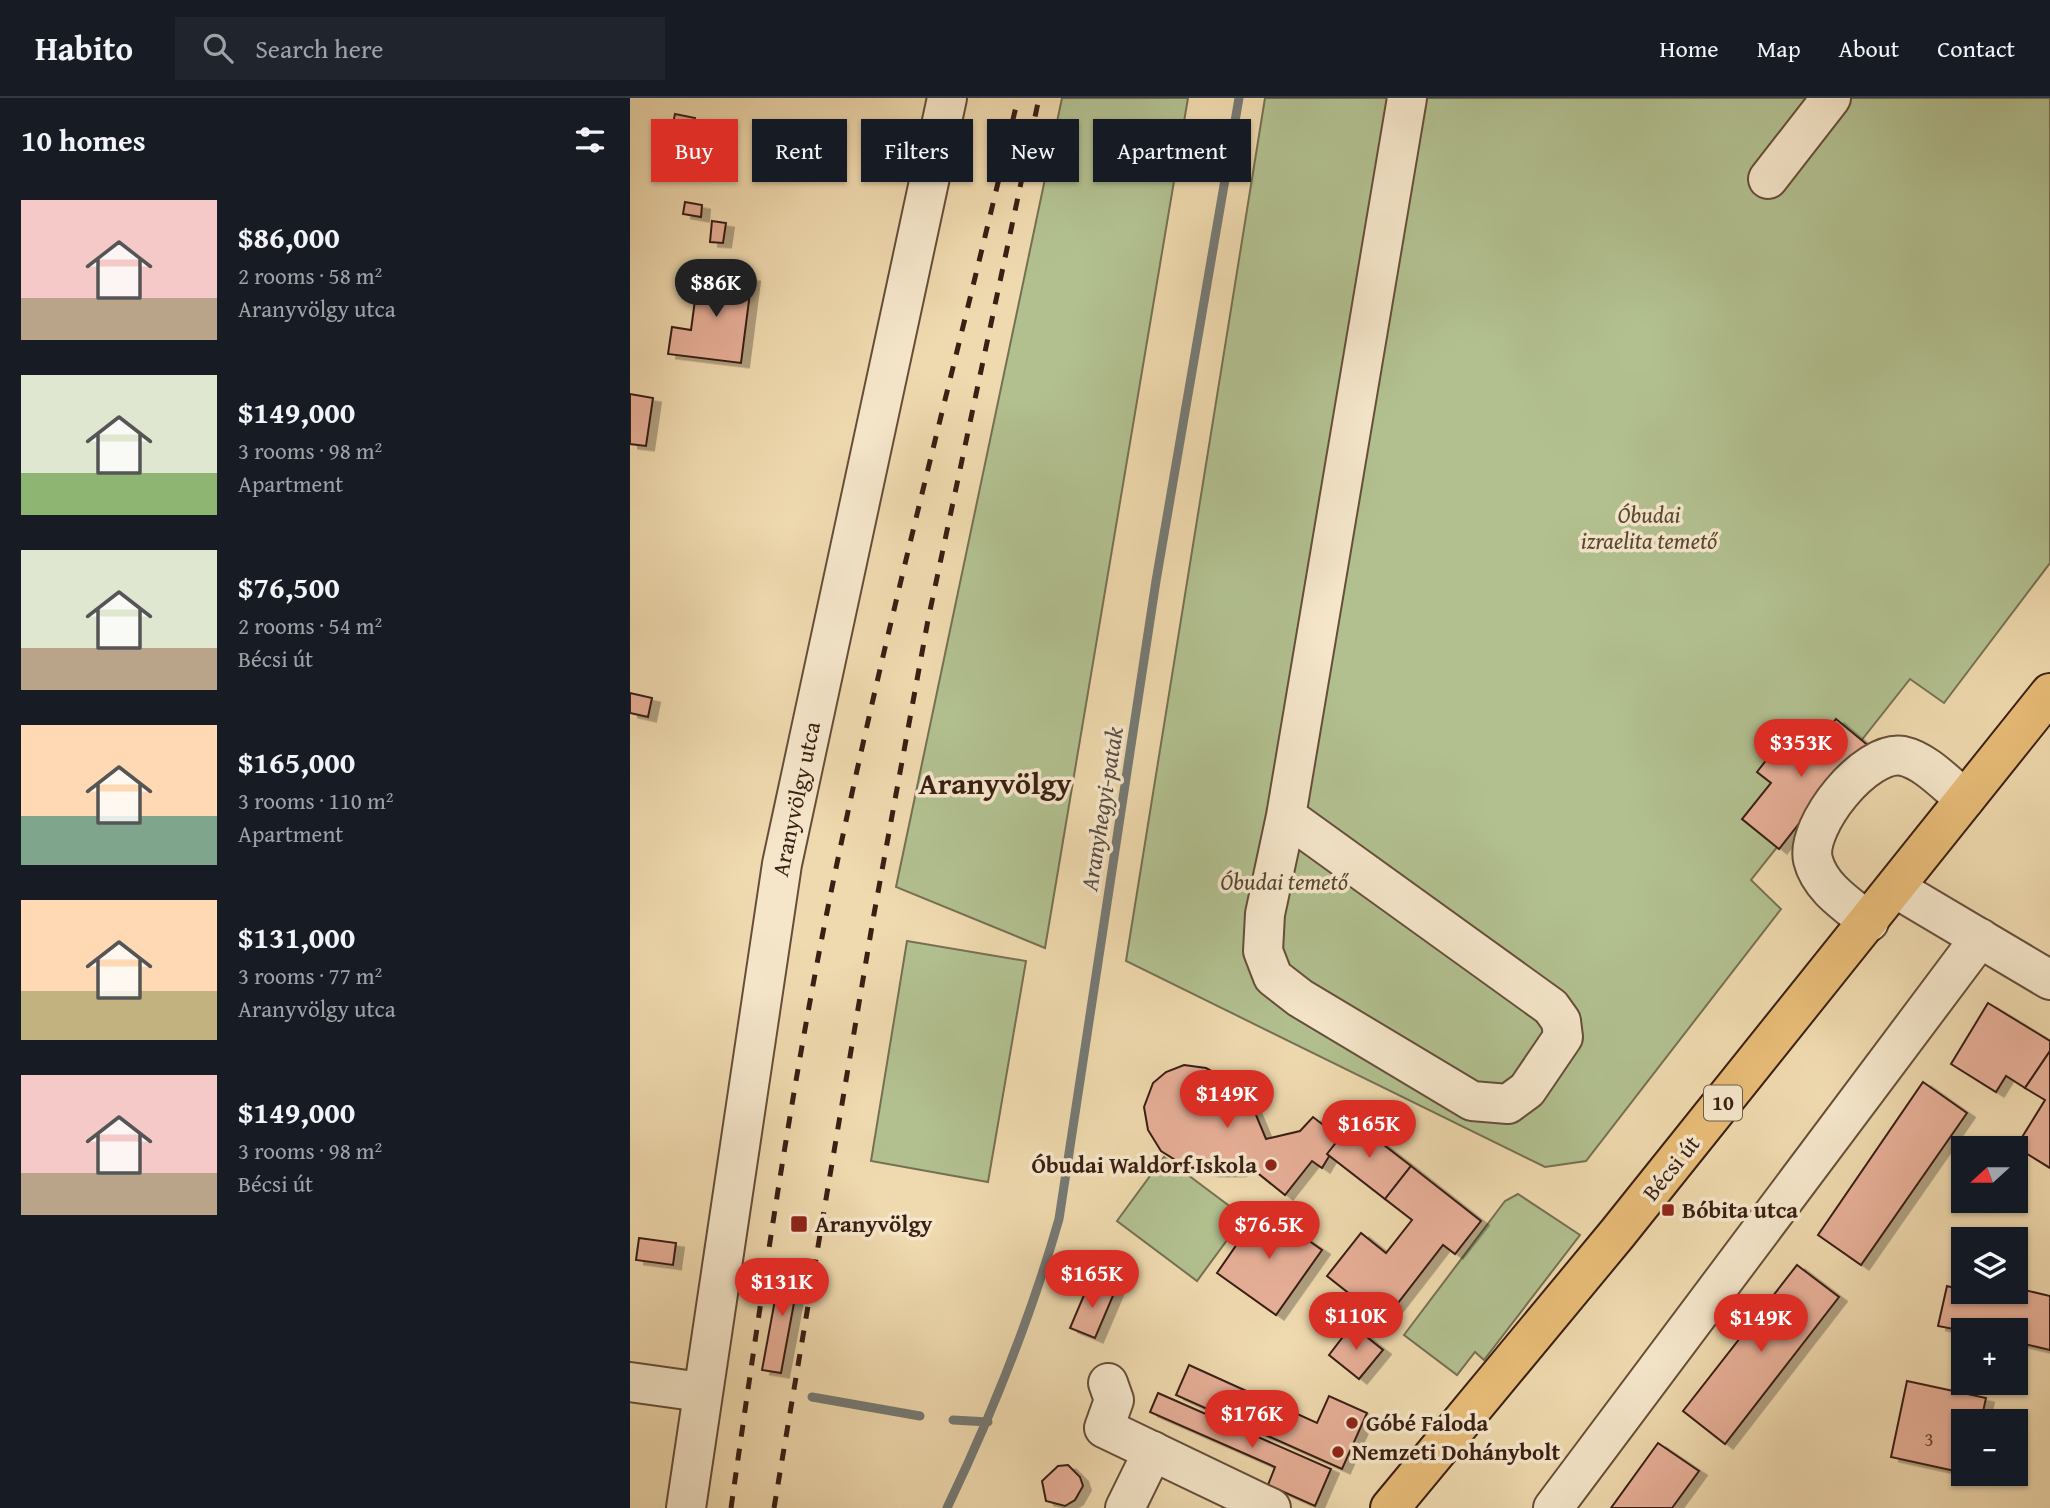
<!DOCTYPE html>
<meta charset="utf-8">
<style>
body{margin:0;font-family:"Gentium Book Plus",serif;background:#20242c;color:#f1f3f6;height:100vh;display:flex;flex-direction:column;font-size:26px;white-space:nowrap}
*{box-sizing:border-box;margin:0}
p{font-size:23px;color:#9ea1a6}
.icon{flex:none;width:38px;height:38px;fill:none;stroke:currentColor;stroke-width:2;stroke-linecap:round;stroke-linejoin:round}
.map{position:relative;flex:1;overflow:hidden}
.panel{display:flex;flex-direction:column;background:#171b24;width:630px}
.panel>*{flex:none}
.hud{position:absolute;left:21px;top:21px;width:665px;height:63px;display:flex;gap:14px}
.needle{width:46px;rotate:249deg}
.fabs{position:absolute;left:1321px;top:1038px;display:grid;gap:14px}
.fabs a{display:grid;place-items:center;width:77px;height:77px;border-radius:0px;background:#171b24;box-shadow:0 2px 5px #0004;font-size:35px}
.price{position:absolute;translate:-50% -60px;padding:0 16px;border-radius:24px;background:#d93025;color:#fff;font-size:23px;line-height:46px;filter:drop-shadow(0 2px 4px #0008)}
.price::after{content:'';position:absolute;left:50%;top:42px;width:21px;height:16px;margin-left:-10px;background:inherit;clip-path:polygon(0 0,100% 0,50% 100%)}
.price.active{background:#222;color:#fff}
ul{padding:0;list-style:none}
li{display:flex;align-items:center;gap:21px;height:175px;padding:0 21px}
li span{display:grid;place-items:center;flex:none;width:196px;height:140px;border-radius:0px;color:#555}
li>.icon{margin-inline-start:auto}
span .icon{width:84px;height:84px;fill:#fffc;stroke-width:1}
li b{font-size:30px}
h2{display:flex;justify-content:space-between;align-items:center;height:84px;padding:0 21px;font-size:30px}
.pill{padding:0 24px;border-radius:0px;background:#171b24;box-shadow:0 2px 5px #0004;font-size:24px;line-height:63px}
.pill.active{background:#d93025;color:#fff}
header{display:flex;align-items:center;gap:42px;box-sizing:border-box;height:98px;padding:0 35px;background:#171b24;border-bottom:2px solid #363941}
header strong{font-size:33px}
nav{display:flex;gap:38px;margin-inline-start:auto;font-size:24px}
.search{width:490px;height:63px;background:#20242c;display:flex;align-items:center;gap:18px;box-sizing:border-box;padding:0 24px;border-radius:0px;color:#9ea1a6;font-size:26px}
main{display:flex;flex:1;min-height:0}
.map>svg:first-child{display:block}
.green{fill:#b2c090;stroke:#767052;stroke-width:2}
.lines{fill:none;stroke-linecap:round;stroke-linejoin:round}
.stream{stroke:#767a75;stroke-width:9}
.building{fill:#e7af98;stroke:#391f14;stroke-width:2;filter:url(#shadow)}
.minor-casing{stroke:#664e3a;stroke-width:42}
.major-casing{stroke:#391f14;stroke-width:42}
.minor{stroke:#f5e6ca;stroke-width:38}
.major{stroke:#e8bc77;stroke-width:38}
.rail{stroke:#391f14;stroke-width:5;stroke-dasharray:12 12;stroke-linecap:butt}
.poi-dot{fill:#8f2418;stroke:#f5e6ca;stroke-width:2.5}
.labels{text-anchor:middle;stroke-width:7;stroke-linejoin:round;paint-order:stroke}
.number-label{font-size:19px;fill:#644335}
.shield{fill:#f5e6ca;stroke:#715b4b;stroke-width:2}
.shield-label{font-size:21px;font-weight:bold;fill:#391f14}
.park-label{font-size:23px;font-style:italic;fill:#574733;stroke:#f5e6ca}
.street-label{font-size:23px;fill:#391f14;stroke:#f5e6ca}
.poi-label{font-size:23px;font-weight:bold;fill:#391f14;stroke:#f5e6ca;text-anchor:start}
.water-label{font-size:24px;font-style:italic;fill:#584d45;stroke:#f5e6ca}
.district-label{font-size:30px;font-weight:bold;fill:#391f14;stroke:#f5e6ca}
</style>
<header>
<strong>Habito</strong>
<div class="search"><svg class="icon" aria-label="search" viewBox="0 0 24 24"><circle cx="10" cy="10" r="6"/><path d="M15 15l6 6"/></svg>Search here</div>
<nav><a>Home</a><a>Map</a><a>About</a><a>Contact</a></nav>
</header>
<main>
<section class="panel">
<h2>10 homes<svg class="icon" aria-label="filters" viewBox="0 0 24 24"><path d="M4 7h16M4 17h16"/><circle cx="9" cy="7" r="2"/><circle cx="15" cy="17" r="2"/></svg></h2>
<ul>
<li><span style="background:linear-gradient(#f6c9c9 70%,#b9a48a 0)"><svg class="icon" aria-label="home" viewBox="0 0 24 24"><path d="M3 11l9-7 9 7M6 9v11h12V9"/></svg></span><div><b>$86,000</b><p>2 rooms · 58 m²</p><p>Aranyvölgy utca</p></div></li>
<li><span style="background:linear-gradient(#dfe7d0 70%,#8fb573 0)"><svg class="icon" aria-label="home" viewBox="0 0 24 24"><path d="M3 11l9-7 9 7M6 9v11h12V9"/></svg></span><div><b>$149,000</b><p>3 rooms · 98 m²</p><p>Apartment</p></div></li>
<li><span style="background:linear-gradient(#dfe7d0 70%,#b9a48a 0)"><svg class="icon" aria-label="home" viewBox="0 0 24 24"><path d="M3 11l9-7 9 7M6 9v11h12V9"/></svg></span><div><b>$76,500</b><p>2 rooms · 54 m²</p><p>Bécsi út</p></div></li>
<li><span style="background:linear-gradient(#ffd9b3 65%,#7fa58c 0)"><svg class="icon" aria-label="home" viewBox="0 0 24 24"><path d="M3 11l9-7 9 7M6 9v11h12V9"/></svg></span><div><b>$165,000</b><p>3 rooms · 110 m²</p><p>Apartment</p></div></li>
<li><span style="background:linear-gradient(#ffd9b3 65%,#c2b280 0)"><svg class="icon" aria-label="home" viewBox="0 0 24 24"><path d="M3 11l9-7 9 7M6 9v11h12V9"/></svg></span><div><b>$131,000</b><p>3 rooms · 77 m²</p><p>Aranyvölgy utca</p></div></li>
<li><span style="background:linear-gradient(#f6c9c9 70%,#b9a48a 0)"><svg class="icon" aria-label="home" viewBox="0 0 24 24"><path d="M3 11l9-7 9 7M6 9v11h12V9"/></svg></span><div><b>$149,000</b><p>3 rooms · 98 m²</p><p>Bécsi út</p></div></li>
</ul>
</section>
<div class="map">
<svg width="1420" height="1410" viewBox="0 0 1420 1410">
<defs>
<filter id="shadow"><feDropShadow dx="8" dy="4.5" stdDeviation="0" flood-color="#0004"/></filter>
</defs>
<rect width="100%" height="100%" fill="#efd9ae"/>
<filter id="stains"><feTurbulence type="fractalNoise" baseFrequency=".00286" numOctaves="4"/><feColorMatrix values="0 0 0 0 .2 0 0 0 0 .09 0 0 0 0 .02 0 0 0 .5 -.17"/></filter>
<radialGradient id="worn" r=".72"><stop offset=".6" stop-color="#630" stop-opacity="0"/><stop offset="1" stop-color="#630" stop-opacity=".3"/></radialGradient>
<g class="green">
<polygon points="432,0 558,0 415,850 266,789"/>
<polygon points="635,0 1420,0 1420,465 1314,605 1280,581 1121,782 1151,811 956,1063 915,1069 496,863"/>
<polygon points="277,843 396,863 358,1084 241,1063"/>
<polygon points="534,1059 614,1119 567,1183 487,1123"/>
<polygon points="888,1096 950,1137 854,1262 845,1254 827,1277 774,1237 875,1103"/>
</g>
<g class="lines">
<g class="stream">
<polyline points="182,1299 290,1318"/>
<polyline points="323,1322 358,1324"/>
<path d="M317 1410C362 1316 400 1222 429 1121L526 483 609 0"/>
</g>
</g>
<g class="building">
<polygon points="45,16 65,20 62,38 41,35"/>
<polygon points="55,104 72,107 71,119 53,116"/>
<polygon points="82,123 96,125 93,145 80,144"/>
<polygon points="69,172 122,179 111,265 38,256 42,229 61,232"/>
<polygon points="0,296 23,300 16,348 0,346"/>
<polygon points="0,595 22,600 18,619 0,615"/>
<polygon points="1206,621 1240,649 1179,713 1149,751 1112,721 1141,685 1127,674 1162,629 1185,648"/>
<polygon points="1358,905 1420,943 1420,953 1395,990 1376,978 1366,994 1321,966"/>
<polygon points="1420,953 1420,1070 1386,1049 1415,1002 1395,990"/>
<polygon points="554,967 576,970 598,982 621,1005 636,1041 670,1033 683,1019 710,1040 692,1070 682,1063 655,1097 620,1069 607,1074 582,1074 555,1068 531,1053 518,1032 514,1009 523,985 536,974"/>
<polygon points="1293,984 1337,1015 1231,1167 1188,1137"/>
<polygon points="723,1023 781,1068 755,1101 697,1056"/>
<polygon points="781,1068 851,1123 825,1156 813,1147 754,1223 697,1178 731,1135 756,1155 782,1122 755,1101"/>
<polygon points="632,1110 692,1152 646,1217 587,1175"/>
<polygon points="9,1140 46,1145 43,1167 6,1162"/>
<polygon points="152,1164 171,1167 151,1275 132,1272"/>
<polygon points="1334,1164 1334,1194 1386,1194 1386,1190 1420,1198 1420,1252 1386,1244 1386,1232 1334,1233 1308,1228 1317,1188 1328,1191"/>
<polygon points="1167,1167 1209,1199 1095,1346 1053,1313"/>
<polygon points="460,1183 485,1193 465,1240 440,1230"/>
<polygon points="722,1227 753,1252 729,1281 699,1257"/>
<polygon points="559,1267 687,1325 699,1298 737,1315 712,1371 546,1297"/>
<polygon points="1277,1283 1356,1300 1351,1323 1334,1323 1334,1375 1261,1359"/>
<polygon points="528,1295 701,1371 685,1408 638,1387 645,1369 520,1314"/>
<polygon points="1028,1345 1069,1373 1042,1410 981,1410"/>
<polygon points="438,1367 450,1379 453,1388 445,1402 435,1408 416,1403 412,1383 428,1368"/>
</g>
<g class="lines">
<g class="minor-casing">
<g id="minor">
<polyline points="1138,81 1201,0"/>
<polyline points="656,718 921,909 931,923 933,939 897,992 878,1006 842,1003 670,900 643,879 633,853 635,816 656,718 777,0"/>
<polyline points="1265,790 1420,882"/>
<path d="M1239 824C1218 807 1190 790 1183 762 1175 728 1236 651 1273 658 1296 663 1317 687 1335 701"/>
<polyline points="0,1284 71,1294"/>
<polyline points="478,1285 484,1302 474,1330 641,1410"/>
<polyline points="56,1410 152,766 317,0"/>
<polyline points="495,1410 523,1353"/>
<polyline points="923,1410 1350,840"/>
</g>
</g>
<g class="major-casing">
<polyline id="major" points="760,1410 987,1136 1420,595"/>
</g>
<use href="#minor" class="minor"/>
<use href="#major" class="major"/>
<g class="rail">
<path d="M101 1410C129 1214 157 1018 195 824 250 548 324 275 388 0"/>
<polyline points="144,1410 244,816 298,522 409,0"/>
</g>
</g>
<g class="poi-dot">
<circle cx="641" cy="1067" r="7"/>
<rect x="1031" y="1105" width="14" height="14" rx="3.5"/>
<rect x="160" y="1117" width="18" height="18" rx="3.5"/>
<circle cx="722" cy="1325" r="7"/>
<circle cx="708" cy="1354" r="7"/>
</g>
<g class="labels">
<g class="number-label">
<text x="1299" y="1348">3</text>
</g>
<rect class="shield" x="1074" y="987.5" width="38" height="35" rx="5"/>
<g class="shield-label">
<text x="1093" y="1012">10</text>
</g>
<g class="park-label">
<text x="1019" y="425">Óbudai<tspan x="1019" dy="26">izraelita temető</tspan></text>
<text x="654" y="792">Óbudai temető</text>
</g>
<g class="street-label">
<text transform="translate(166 701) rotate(-78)" y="8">Aranyvölgy utca</text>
<text transform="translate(1041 1070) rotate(-51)" y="8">Bécsi út</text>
</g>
<g class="poi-label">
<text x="627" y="1075" text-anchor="end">Óbudai Waldorf Iskola</text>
<text x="1052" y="1120">Bóbita utca</text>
<text x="185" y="1134">Aranyvölgy</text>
<text x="736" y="1333">Góbé Faloda</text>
<text x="722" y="1362">Nemzeti Dohánybolt</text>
</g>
<g class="water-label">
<text transform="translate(472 711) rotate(-81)" y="8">Aranyhegyi-patak</text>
</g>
<g class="district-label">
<text x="365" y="696">Aranyvölgy</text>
</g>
</g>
<rect width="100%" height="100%" filter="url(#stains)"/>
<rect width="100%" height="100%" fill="url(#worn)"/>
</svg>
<div class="fabs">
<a><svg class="needle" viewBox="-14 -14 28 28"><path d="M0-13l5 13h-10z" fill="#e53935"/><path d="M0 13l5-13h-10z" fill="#9ea1a6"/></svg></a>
<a><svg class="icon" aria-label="layers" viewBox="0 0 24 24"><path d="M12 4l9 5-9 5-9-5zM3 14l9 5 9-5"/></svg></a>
<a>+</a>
<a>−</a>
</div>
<b class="price active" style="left:86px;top:221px">$86K</b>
<b class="price" style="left:1171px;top:681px">$353K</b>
<b class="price" style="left:597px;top:1032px">$149K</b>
<b class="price" style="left:739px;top:1062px">$165K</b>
<b class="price" style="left:639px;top:1163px">$76.5K</b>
<b class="price" style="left:462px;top:1212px">$165K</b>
<b class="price" style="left:152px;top:1220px">$131K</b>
<b class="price" style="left:726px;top:1254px">$110K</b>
<b class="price" style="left:1131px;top:1256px">$149K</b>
<b class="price" style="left:622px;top:1352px">$176K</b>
<div class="hud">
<a class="pill active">Buy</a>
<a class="pill">Rent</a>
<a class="pill">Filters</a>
<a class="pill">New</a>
<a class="pill">Apartment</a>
</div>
</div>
</main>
